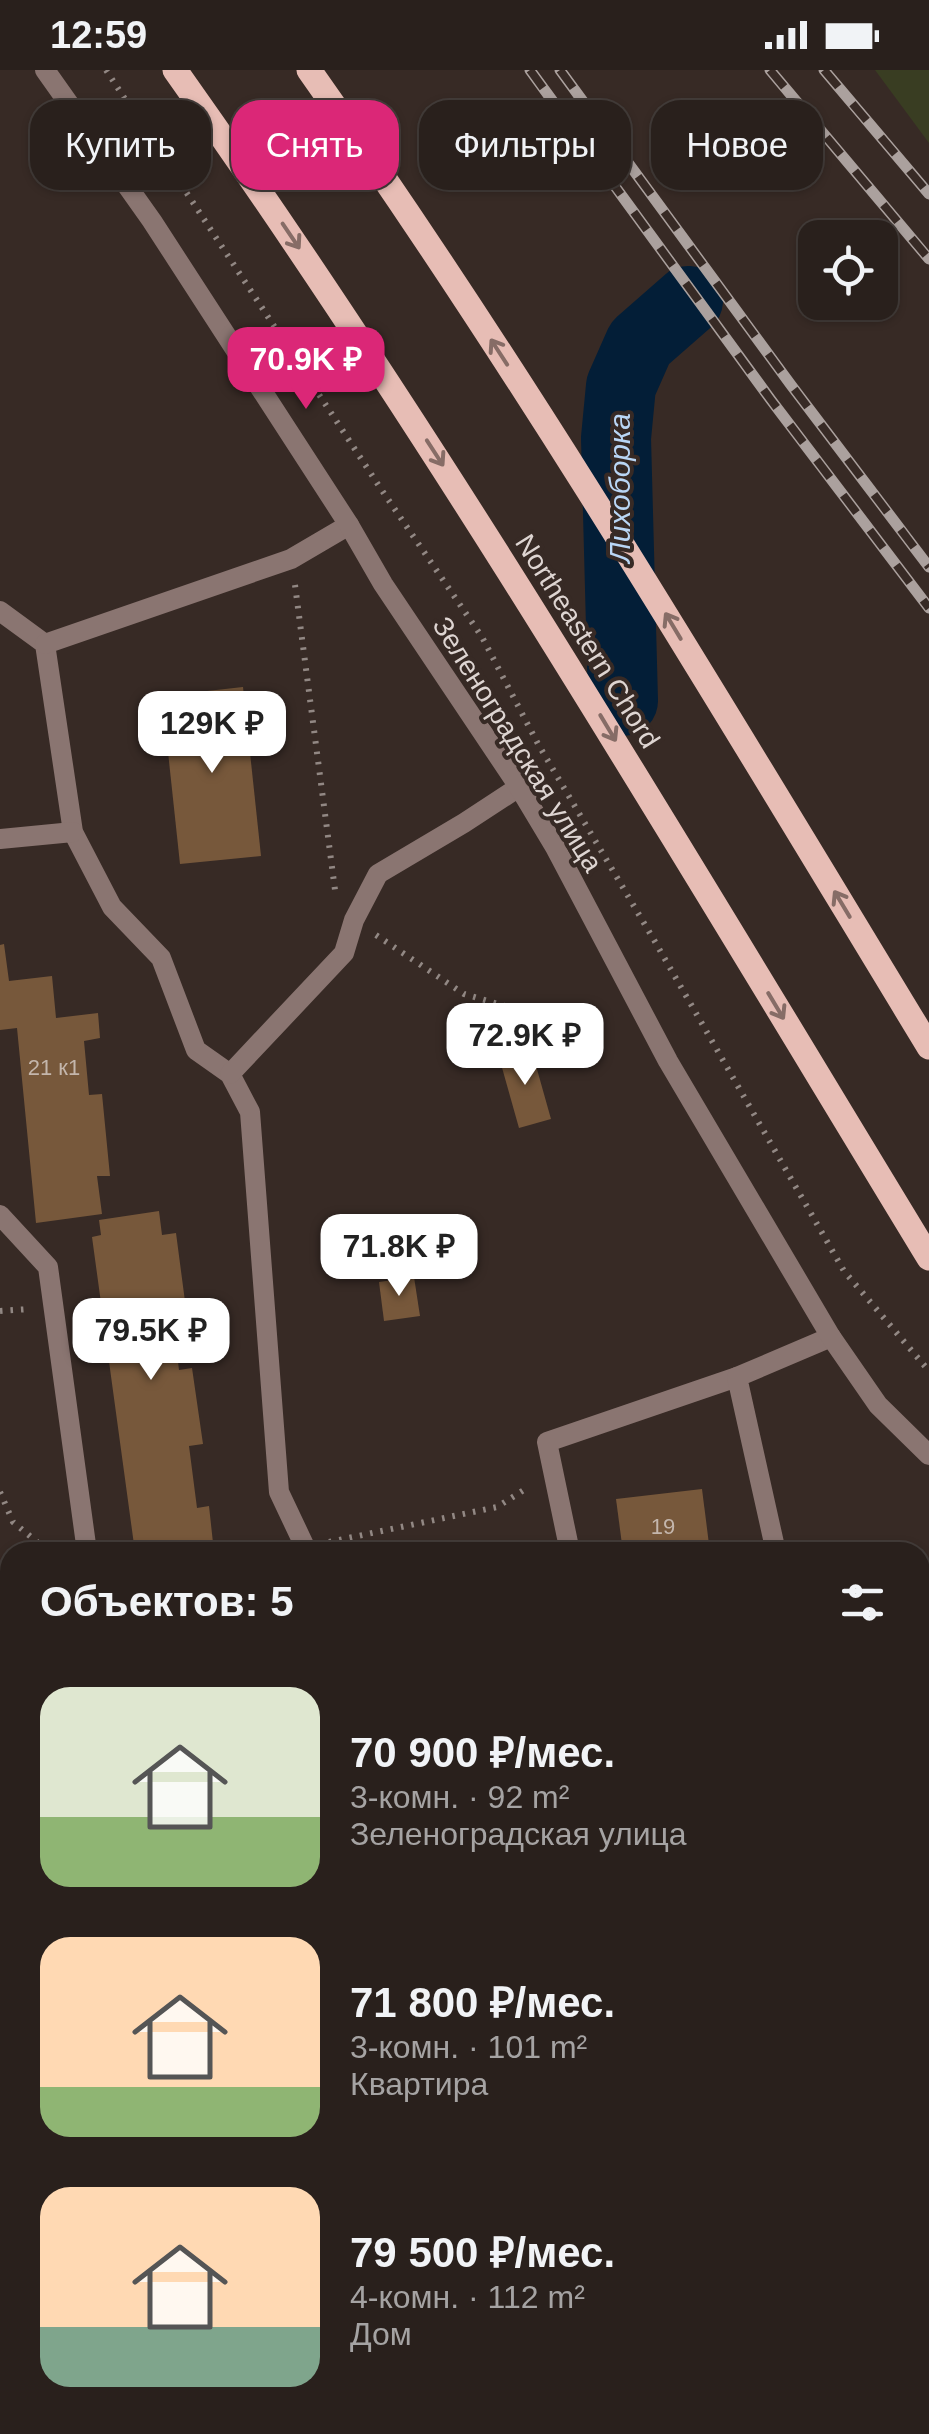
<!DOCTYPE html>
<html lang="ru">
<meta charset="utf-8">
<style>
body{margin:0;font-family:Arial,sans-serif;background:#352d29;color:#f1f3f6;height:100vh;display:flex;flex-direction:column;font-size:38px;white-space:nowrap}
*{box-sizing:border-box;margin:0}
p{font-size:32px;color:#a5a3a3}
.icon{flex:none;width:55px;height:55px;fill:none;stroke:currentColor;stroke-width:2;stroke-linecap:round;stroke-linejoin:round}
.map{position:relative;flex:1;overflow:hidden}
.drawer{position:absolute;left:0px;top:1472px;width:930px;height:892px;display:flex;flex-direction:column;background:#29201c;border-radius:30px 30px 0 0;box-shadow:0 2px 8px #0004,0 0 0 2px #453e3b}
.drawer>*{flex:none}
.guide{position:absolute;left:30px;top:30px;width:870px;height:90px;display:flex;gap:20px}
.fabs{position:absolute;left:798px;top:150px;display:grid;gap:20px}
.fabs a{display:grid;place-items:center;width:100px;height:100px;border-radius:20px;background:#29201c;box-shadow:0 2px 8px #0004,0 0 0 2px #453e3b;font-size:50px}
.price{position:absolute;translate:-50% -85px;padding:0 22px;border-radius:20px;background:#fff;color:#222;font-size:32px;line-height:65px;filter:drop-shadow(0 2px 5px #0008)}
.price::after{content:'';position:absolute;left:50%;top:60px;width:30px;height:22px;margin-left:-15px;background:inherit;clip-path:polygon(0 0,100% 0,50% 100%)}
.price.selected{background:#db2777;color:#fff}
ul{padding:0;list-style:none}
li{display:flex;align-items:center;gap:30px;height:250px;padding:0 40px}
li span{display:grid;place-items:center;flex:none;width:280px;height:200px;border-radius:30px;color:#555}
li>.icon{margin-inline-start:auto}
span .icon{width:120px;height:120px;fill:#fffc;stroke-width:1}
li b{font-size:42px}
h2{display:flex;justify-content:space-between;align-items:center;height:120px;padding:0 40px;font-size:42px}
.pill{padding:0 35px;border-radius:30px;background:#29201c;box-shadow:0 2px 8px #0004,0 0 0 2px #453e3b;font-size:35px;line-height:90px}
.pill.selected{background:#db2777;color:#fff}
.status{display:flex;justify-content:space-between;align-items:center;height:70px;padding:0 50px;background:#29201c;direction:ltr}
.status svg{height:28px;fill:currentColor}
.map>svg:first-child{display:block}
.green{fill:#393d22}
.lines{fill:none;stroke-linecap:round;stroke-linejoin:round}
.river{stroke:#031e37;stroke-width:70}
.building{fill:#77583b}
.path{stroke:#928884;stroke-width:6;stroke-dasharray:2.5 8;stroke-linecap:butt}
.service{stroke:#8a7571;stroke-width:20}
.tertiary{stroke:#8a7571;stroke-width:20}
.primary{stroke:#e7bdb5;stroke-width:25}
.rail-casing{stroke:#aba19e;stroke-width:11}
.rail{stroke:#372a25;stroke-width:8;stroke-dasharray:22;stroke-linecap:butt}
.oneway{stroke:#866c66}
.labels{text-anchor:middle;stroke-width:8;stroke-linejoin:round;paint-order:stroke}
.number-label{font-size:22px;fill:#c4b6ac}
.street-label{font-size:28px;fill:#ded5d2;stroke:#372a25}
.water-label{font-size:30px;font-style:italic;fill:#b9d6f5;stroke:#372a25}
</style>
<div class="status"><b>12:59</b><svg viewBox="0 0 49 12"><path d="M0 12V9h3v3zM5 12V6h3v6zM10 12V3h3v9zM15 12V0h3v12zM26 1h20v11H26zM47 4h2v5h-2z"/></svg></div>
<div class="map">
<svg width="929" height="2364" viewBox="0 0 929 2364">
<rect width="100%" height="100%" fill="#372a25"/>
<polygon class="green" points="875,0 929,0 929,73"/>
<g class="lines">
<polyline class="river" points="623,631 616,368 621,316 640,273 688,231"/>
</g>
<g class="building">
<polygon points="243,617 261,786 180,794 162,626"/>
<polygon points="4,874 9,911 52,906 56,948 98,943 100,968 84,971 89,1025 102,1024 110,1106 97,1106 102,1144 36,1153 17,958 0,960 0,875"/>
<polygon points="531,978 551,1049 519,1058 499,987"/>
<polygon points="159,1141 162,1165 176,1163 186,1239 172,1241 179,1300 192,1298 203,1374 189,1376 197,1438 209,1436 214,1482 135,1482 92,1167 101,1165 99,1150"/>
<polygon points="414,1207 420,1246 384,1251 379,1212"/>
<polygon points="702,1419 710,1482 623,1482 616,1429"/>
<polygon points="7,1694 10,1696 10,1810 0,1805 0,1707"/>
<polygon points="920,1941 929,1951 929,2067 920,2056"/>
<polygon points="0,1961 10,1966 10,2062 0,2056"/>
<polygon points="628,2355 699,2355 687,2364 634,2364"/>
</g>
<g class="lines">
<g class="path">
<polyline points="106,0 381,419 482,567 538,674 654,870 844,1201 929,1301"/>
<polyline points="295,515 335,820"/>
<polyline points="376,865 464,924 546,948 566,944"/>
<polyline points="0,1241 29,1239"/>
<polyline points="0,1422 13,1452 49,1482"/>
<polyline points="329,1472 497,1437 527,1418"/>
<polyline points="0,1530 10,1529"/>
<polyline points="920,1590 929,1587"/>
<polyline points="0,2212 10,2217"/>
</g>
<g class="service">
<polyline points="0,541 45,574 73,762 112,837 161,888 196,980 230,1004 250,1042 279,1422 305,1477 306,1482"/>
<polyline points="45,574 291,489 349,455"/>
<polyline points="0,769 73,762"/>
<polyline points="230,1004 344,883 354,850 378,804 464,753 519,717"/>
<polyline points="0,1145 48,1197 87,1482"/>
<polyline points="570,1482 547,1372 737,1307"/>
<polyline points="776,1482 737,1307 831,1267"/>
<polyline points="920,1820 929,1831"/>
<polyline points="0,1862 10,1869"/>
<polyline points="0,2114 10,2119"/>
<polyline points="920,2180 929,2191"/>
<polyline points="500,2355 500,2364"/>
<polyline points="894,2355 903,2364"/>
<polyline points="0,2364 10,2349"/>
<polyline points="872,2364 882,2355"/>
</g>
<polyline class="tertiary" points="45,0 152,151 349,455 383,514 519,717 555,777 668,991 831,1267 878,1335 929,1385"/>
<g class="primary">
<path d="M175 0C447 383 685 787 929 1188"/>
<path d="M309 0C532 315 729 648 929 977"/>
</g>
<g class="rail-casing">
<g id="rail">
<polyline points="530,0 771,330 929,538"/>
<polyline points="560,0 791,315 929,497"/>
<polyline points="770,0 929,189"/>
<polyline points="824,0 929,124"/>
</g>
</g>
<use href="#rail" class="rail"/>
</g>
<defs><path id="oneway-shaft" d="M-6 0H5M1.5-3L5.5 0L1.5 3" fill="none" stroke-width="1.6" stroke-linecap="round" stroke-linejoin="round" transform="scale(2.5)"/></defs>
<g class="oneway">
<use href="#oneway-shaft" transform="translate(291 166) rotate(56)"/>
<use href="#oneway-shaft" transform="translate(499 282) rotate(-123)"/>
<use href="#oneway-shaft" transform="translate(435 383) rotate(57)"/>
<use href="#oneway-shaft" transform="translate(673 556) rotate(-121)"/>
<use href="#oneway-shaft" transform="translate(608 658) rotate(59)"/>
<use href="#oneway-shaft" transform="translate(842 834) rotate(-121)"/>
<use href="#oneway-shaft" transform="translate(776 936) rotate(59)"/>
</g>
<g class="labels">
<g class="number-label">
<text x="54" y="1005">21 к1</text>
<text x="663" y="1464">19</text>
</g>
<g class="street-label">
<text transform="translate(588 571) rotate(58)" y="10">Northeastern Chord</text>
<text transform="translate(518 674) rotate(58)" y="10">Зеленоградская улица</text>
</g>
<g class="water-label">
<text transform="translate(620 418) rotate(-90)" y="10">Лихоборка</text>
</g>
</g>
</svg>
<div class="fabs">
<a><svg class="icon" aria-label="locate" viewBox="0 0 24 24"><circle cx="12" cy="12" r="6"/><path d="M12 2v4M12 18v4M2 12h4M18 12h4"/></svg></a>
</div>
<b class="price selected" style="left:306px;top:342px">70.9K ₽</b>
<b class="price" style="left:212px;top:706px">129K ₽</b>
<b class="price" style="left:525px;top:1018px">72.9K ₽</b>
<b class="price" style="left:399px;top:1229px">71.8K ₽</b>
<b class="price" style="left:151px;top:1313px">79.5K ₽</b>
<div class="guide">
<a class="pill">Купить</a>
<a class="pill selected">Снять</a>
<a class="pill">Фильтры</a>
<a class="pill">Новое</a>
</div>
<section class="drawer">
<h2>Объектов: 5<svg class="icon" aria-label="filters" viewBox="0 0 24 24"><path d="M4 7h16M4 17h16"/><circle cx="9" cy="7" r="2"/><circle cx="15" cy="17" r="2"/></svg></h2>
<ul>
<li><span style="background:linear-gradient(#dfe7d0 65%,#8fb573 0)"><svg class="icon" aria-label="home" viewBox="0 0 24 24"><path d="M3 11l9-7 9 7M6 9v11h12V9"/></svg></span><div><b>70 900 ₽/мес.</b><p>3-комн. · 92 m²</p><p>Зеленоградская улица</p></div></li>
<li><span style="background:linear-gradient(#ffd9b3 75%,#8fb573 0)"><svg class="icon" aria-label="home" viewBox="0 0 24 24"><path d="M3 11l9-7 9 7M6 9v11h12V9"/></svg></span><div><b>71 800 ₽/мес.</b><p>3-комн. · 101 m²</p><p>Квартира</p></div></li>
<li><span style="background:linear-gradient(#ffd9b3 70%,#7fa58c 0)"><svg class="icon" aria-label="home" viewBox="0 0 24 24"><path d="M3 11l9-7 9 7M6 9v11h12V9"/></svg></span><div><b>79 500 ₽/мес.</b><p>4-комн. · 112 m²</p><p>Дом</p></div></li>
</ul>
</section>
</div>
